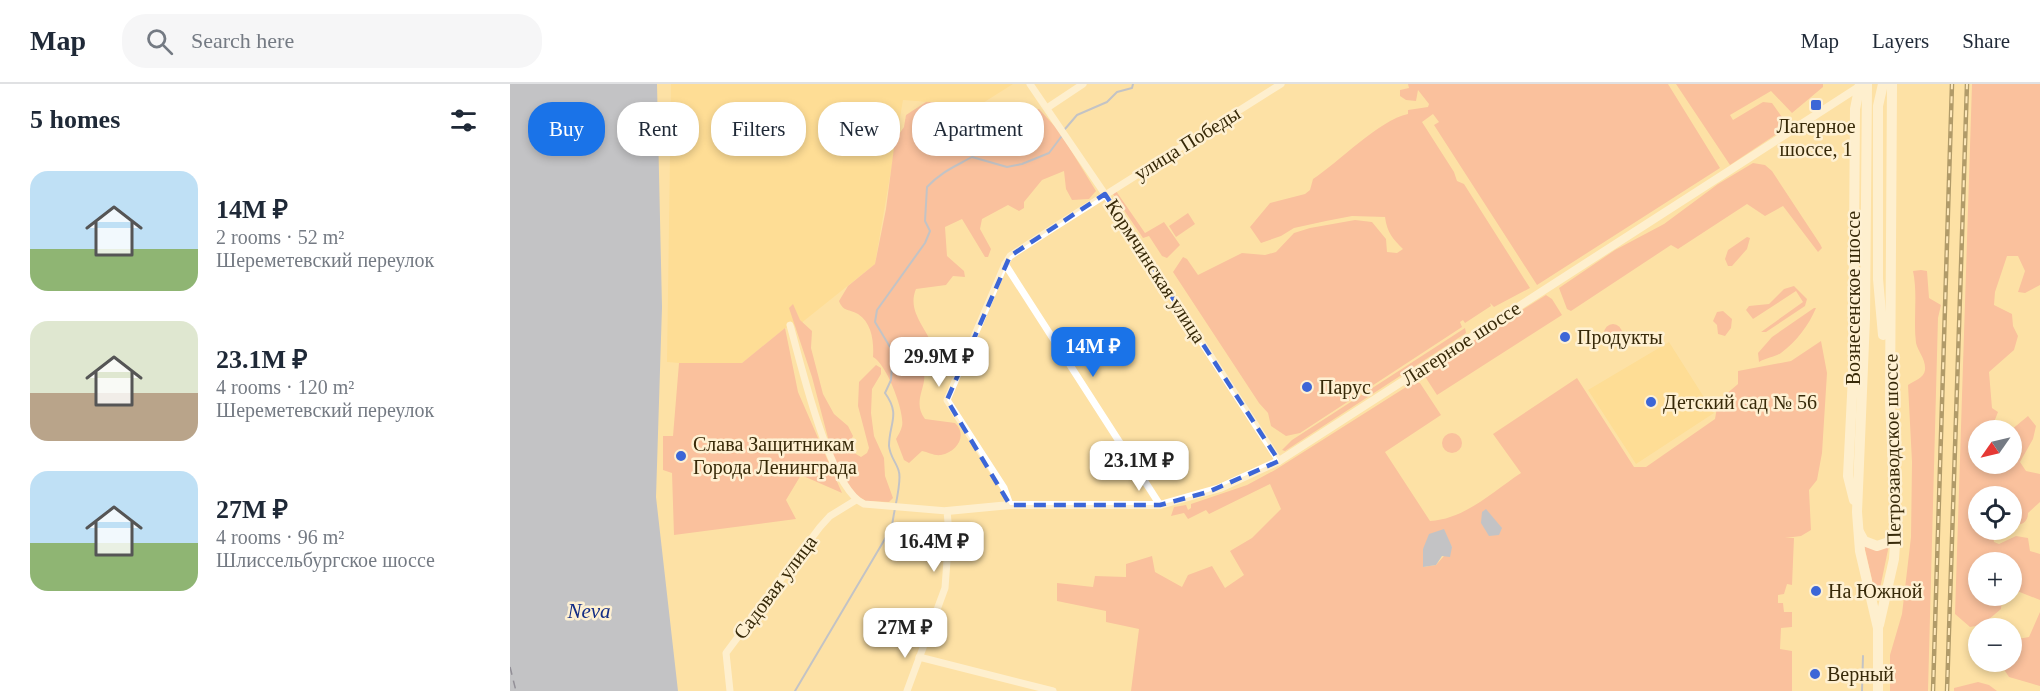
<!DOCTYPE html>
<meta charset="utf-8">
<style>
body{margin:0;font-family:"Times New Roman",serif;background:#f6f6f7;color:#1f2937;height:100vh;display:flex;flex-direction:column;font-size:22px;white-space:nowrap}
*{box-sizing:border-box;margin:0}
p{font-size:20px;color:#747a83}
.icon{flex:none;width:33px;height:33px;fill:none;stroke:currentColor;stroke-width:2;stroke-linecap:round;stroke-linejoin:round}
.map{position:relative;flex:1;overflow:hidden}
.side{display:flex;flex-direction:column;background:#fff;width:510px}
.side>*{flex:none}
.top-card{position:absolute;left:18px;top:18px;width:570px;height:54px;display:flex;gap:12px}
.needle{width:39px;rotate:236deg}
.tools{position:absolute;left:1458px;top:336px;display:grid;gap:12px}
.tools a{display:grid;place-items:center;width:54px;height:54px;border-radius:50%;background:#fff;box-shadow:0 3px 9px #0003;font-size:30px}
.price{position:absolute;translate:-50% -51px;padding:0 14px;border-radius:12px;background:#fff;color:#222;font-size:20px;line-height:39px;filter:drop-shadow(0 2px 3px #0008)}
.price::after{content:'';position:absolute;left:50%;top:36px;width:18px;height:14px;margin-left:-9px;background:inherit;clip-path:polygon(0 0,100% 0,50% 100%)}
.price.on{background:#1a73e8;color:#fff}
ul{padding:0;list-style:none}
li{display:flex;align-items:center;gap:18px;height:150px;padding:0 30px}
li span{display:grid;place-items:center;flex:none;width:168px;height:120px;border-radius:18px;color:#555}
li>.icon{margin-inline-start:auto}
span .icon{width:72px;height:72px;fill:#fffc;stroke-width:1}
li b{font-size:26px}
h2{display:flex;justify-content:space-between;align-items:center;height:72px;padding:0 30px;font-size:26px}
.chip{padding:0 21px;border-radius:24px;background:#fff;box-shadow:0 3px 9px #0003;font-size:21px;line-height:54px}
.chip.on{background:#1a73e8;color:#fff}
header{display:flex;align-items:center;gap:36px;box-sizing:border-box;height:84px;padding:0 30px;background:#fff;border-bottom:2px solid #e0e1e3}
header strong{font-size:28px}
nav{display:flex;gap:33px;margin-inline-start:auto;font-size:21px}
.search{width:420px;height:54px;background:#f6f6f7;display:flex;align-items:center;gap:15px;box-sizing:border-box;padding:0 21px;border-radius:24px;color:#747a83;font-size:22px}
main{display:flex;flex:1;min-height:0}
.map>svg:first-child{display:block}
.built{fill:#fed781}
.green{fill:#f59a92;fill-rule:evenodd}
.water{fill:#7c9eec}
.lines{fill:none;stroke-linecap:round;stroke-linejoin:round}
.stream{stroke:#7c9eec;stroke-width:2}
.ferry{stroke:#122c85;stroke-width:1.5;stroke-dasharray:8 6;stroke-linecap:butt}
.minor{stroke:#fff;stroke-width:7}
.tertiary{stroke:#fff;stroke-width:8}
.primary{stroke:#fff;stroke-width:10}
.rail-casing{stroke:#564621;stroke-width:4.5}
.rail{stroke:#fef0d2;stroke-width:2;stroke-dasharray:7;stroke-linecap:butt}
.marked{fill:none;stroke:#3c66d7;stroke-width:4.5;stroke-dasharray:12 8;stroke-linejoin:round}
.poi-dot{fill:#3c66d7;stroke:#fef0d2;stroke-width:2}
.labels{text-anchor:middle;stroke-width:5;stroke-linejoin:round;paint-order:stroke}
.poi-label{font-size:20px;fill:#372908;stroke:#fef0d2;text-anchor:start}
.street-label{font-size:20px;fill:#372908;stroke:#fef0d2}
.water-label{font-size:21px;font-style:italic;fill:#122c85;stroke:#fef0d2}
</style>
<header>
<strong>Map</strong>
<div class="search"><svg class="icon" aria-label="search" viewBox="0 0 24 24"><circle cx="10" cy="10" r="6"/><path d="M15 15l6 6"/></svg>Search here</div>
<nav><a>Map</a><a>Layers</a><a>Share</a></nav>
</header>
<main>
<section class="side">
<h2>5 homes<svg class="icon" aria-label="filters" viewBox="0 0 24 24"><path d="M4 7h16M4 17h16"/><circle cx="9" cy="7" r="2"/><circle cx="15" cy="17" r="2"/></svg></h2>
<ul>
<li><span style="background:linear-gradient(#bfe0f5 65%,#8fb573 0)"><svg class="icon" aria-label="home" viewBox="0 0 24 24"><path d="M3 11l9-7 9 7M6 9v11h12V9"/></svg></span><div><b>14M ₽</b><p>2 rooms · 52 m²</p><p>Шереметевский переулок</p></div></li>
<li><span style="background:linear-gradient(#dfe7d0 60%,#b9a48a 0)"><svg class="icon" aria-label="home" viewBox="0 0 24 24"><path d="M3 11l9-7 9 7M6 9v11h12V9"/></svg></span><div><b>23.1M ₽</b><p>4 rooms · 120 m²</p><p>Шереметевский переулок</p></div></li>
<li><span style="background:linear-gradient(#bfe0f5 60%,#8fb573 0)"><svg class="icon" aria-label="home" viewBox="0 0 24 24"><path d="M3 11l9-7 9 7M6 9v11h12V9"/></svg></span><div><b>27M ₽</b><p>4 rooms · 96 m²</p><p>Шлиссельбургское шоссе</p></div></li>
</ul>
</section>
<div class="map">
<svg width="1530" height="607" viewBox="0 0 1530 607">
<rect width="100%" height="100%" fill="#fde1a5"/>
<g class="built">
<polygon points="161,0 503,0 468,22 393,16 365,180 290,240 275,244 232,279 169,279 157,278"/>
<polygon points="1159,258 1204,329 1126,380 1078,306"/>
</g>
<g class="green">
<path d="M898 0H1158L1210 84 1027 201 924 41 929 38 923 30 912 38 944 88 947 97 954 100 1020 204 984 223 980 219 981 222 955 239 953 236 950 238 952 243 790 349 776 352 761 342 758 329 749 319 663 188 673 173 677 175 688 191 732 169 755 171 766 168 784 149 800 144 845 136 862 138 876 155 877 168 887 169 893 165C883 155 877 149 875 133L842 132 816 137 784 144 771 152 751 159 740 143 760 119 795 110 800 106 803 95C828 79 869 36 898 30V26L918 23 919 20 908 6 906 17 896 16 890 12V6L899 4Z"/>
<polygon points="1166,0 1313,0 1313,3 1282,29 1261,7 1220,31 1223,36 1253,18 1262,19 1277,40 1274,45 1220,81"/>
<path d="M1462 0H1530V201L1515 209 1508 208 1515 187 1508 172H1497L1485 208 1484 221 1502 230 1503 242 1508 252 1504 266 1479 288 1482 324 1488 328 1481 346H1468V380H1475L1477 387 1487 384 1490 380H1502L1501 346 1518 332 1526 342 1523 355 1510 378 1516 387 1530 390V418L1518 429C1518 439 1511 441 1502 442V412H1468V446H1492L1483 452 1484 458 1489 460 1506 452 1518 454 1520 467 1530 470V516L1502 505V478H1468V512H1492L1491 525 1472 541 1460 543 1445 530Z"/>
<path d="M416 18H423L464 37 483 34 499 27 529 25 549 47 586 107 579 115 562 116 556 105 554 87 532 96 514 118V124L509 127 498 121 472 135 470 145 481 165 478 173H475L452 135 435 143 437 172 454 187 455 193 443 192 436 201 406 205C396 229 419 245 424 267L421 279 413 287C419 301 401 317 415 335L445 339C458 351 447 368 431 371 424 372 418 368 412 367L399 379 394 376 386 355C388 351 391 347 392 342 395 328 376 279 363 273 364 258 362 239 348 230 340 225 333 228 329 217L338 202 365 180 376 125 385 56 394 43 396 31Z"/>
<polygon points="1243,79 1255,81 1262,87 1310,160 1312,164 1308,168 1273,122 1255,132 1237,120 1168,165 1161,161 1061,227 1057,225 1049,204 1105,166 1154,140 1208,100"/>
<polygon points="606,107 635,149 654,138 670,161 657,174 652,172 639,152 633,154 603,110"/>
<polygon points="678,129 685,140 666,153 659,142"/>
<polygon points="1237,153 1240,154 1237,165 1222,182 1218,182 1215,175 1218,166"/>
<path d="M1411 186 1417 187 1419 214 1431 221 1428 234 1418 607H1380V571L1392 530 1401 453 1402 378 1398 301C1404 297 1414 294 1415 286 1416 275 1408 268 1406 259 1403 235 1408 211 1403 187Z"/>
<polygon points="1284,202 1297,215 1295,222 1256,248 1251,248 1293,218 1286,207 1243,235 1236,226 1239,222 1259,220 1274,205"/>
<polygon points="1036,211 1042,215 1052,231 927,311 914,291 917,286"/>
<polygon points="283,220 290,236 302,247 301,264 313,310 324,330 338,342 343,352 338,362 341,367 351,373 357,369 359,364 348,322 349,298 366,281 371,284 371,290 362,305 361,329 364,352 374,374 375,392 383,414 379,418 356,417 346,411 331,390 323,373 302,293 279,224"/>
<path d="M1304 224H1306C1299 241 1286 258 1271 269 1265 273 1256 274 1249 278L1248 269 1262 253Z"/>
<polygon points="1213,227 1222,235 1221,244 1215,252 1208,250 1207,241 1203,237 1207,228"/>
<circle cx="1103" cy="249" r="9"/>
<polygon points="275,244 288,308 332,409 291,391 276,416 286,435 164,451 162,389 153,386 153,352 163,352 169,279 232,279"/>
<polygon points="955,244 956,249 775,367 772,366 782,356"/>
<path d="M1311 257 1317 289 1312 369 1307 396 1299 406 1301 446 1291 452 1275 454H1284L1282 501 1277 500 1274 510 1268 511V519H1273L1274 528H1282V543L1271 544 1270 565 1282 567V607H621L629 545 596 538V527L547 517V499L583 503 585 492 616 493V480L642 472 645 488 672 503 678 491 702 482 715 504 734 491 720 467 742 454 771 425 760 400 699 430 696 426 678 435 674 429 661 432 664 423 676 421 678 426 681 424V420L737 401 765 386 904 298 910 299 931 331 875 368 920 437C955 435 982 408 1011 389L983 350 1067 294 1124 383H1136L1205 335 1208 317 1228 300V287L1281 277ZM936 455 942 463 926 481 913 483V465Z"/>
<circle cx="942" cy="359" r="10"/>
<polygon points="1354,461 1379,461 1368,514 1366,513"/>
<polygon points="1530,528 1530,602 1499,593 1489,578 1502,578 1502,556 1519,553"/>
<polygon points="1468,598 1479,601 1487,607 1444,607 1444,604"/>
</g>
<g class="water">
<polygon points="0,0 147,0 152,223 146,413 168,607 0,607"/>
<polygon points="976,425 992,444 989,451 979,452 971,439 972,428"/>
<polygon points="934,445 942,463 940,473 932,472 926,481 913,483 913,465 919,450"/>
</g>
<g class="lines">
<g class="stream">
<polyline points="555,45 567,31 597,18 607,8 622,4 623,0"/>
<path d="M285 607 382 443C383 428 392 400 389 388 387 379 380 373 379 362 379 339 391 331 375 309L381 296 383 268 365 238 367 226 415 159 420 147 415 137 417 103C431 88 444 83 462 73L497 83 512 80 539 69 551 53"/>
<polyline points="1352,607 1353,572"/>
</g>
<polyline class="ferry" points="0,583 6,607"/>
<g class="minor">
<polyline points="520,0 601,119 769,377"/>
<polyline points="537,24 573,0"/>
<polyline points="495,180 650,421"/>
<path d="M280 241C291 280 319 404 354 420L437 427 439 449 435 504 397 607"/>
<polyline points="500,421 494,404 437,316 495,180 500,172 543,144 771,0"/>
<polyline points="409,573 543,607"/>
<polyline points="220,607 216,569 310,443 320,432 346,416"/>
</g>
<polyline class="tertiary" points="437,427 500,421 650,421 710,404 769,377 1352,1"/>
<g class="primary">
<polyline points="1357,0 1355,234 1347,428 1350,467 1368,544 1368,607"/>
<polyline points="1373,251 1368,195 1368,22 1373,0"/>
<polyline points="1344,416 1338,392 1343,292 1345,25 1350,0"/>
<polyline points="1349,448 1354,457 1367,462 1379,458 1385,450"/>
<polyline points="1369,541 1384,475 1386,446 1380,318 1382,0"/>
</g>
<g class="rail-casing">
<g id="rail">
<polyline points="1423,607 1442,0"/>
<polyline points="1437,607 1457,0"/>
</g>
</g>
<use href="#rail" class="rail"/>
</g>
<path d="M0 0H1530V607H0ZM595 110 769 377 698 408 650 421H500L437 316 500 172Z" fill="#fde1a5" fill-opacity=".55" fill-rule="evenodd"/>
<path class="marked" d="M595 110 769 377 698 408 650 421H500L437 316 500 172Z"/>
<g class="poi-dot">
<rect x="1300" y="15" width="12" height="12" rx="3"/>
<circle cx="1055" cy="253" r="6"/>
<circle cx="797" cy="303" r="6"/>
<circle cx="1141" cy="318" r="6"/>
<circle cx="171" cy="372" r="6"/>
<circle cx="1306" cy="507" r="6"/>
<circle cx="1305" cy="590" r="6"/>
</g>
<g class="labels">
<g class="poi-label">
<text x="1306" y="49" text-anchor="middle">Лагерное<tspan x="1306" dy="23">шоссе, 1</tspan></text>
<text x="1067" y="260">Продукты</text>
<text x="809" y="310">Парус</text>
<text x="1153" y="325">Детский сад № 56</text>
<text x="183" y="367">Слава Защитникам<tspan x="183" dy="23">Города Ленинграда</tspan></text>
<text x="1318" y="514">На Южной</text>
<text x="1317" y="597">Верный</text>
</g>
<g class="street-label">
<text transform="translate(677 59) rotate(-32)" y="7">улица Победы</text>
<text transform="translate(646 187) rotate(57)" y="7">Кормчинская улица</text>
<text transform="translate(1343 214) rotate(-90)" y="7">Вознесенское шоссе</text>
<text transform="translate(951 259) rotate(-33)" y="7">Лагерное шоссе</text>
<text transform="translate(1382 366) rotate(-91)" y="7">Петрозаводское шоссе</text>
<text transform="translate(265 503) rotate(-53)" y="7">Садовая улица</text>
</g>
<g class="water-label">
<text x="79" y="534">Neva</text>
</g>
</g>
</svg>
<div class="tools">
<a><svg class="needle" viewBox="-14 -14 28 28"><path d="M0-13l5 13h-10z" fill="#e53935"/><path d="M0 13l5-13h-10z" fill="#747a83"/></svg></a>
<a><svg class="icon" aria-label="locate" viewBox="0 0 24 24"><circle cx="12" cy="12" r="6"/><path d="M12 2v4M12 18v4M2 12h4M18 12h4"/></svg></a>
<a>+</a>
<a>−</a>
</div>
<b class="price on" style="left:583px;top:294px">14M ₽</b>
<b class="price" style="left:429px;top:304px">29.9M ₽</b>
<b class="price" style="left:629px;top:408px">23.1M ₽</b>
<b class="price" style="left:424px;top:489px">16.4M ₽</b>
<b class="price" style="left:395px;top:575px">27M ₽</b>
<div class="top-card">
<a class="chip on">Buy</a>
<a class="chip">Rent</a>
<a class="chip">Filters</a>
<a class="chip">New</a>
<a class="chip">Apartment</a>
</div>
</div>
</main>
